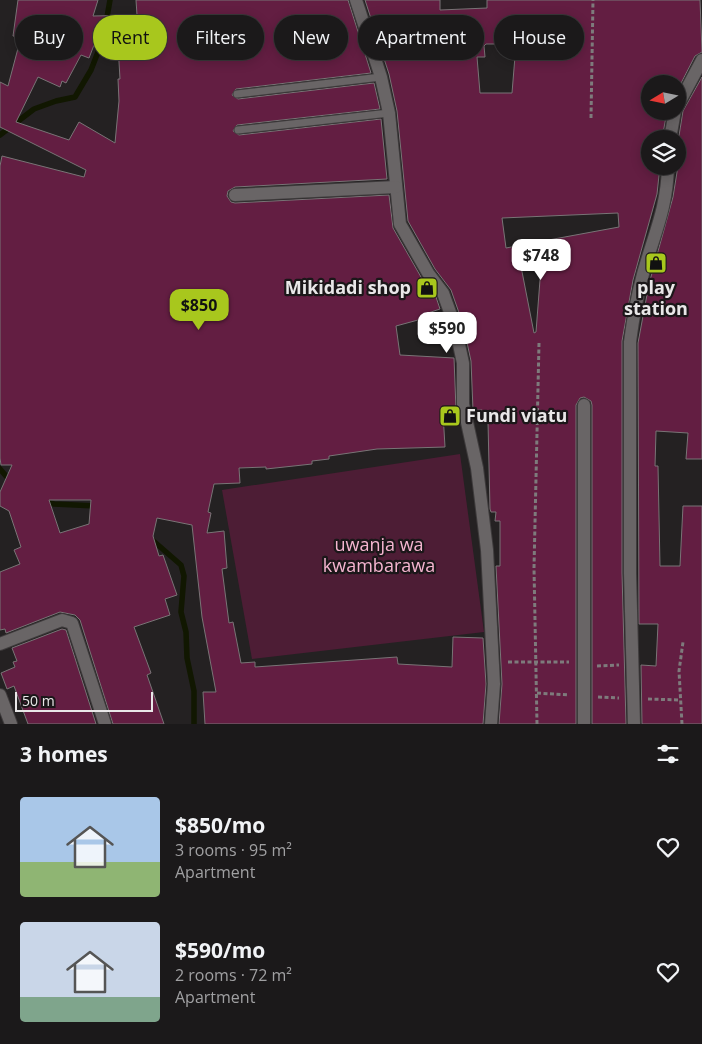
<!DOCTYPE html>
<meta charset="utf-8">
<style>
body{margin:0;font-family:"Open Sans",sans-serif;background:#242223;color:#f1f3f6;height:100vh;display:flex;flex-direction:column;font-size:19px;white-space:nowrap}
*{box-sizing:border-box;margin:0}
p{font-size:16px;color:#a0a0a2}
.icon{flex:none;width:28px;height:28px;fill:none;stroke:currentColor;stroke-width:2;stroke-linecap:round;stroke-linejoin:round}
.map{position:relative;height:724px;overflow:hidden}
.panel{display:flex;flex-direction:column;background:#1b191a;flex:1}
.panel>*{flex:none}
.hud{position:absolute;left:15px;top:15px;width:672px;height:45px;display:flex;gap:10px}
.needle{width:32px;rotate:260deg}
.controls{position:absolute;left:641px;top:75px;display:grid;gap:10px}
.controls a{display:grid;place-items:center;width:45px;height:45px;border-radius:50%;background:#1b191a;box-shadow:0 2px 12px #0003,0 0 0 1px #393839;font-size:25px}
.scale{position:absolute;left:15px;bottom:12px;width:138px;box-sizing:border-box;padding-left:5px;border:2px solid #e9e7e8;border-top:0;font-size:14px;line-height:18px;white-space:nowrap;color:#e9e7e8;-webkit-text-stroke:4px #1b1719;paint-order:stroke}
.price{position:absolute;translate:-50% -42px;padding:0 11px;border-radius:10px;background:#fff;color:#222;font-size:16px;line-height:32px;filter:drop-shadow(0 1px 2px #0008)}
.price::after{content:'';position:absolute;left:50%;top:30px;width:15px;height:11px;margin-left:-8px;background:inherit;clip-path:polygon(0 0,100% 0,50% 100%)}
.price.on{background:#a8c71d;color:#111}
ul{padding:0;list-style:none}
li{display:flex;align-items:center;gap:15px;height:125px;padding:0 20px}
li span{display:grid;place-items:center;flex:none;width:140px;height:100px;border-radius:5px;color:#555}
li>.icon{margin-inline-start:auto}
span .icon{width:60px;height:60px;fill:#fffc;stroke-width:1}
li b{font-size:21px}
h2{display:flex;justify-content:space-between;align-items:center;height:60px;padding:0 20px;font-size:21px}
.chip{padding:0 18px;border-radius:22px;background:#1b191a;box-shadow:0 2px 12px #0003,0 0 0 1px #393839;font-size:18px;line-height:45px}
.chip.on{background:#a8c71d;color:#111}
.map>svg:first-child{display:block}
.green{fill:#4d1d35}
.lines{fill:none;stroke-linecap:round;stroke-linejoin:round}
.stream{stroke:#111701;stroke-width:5.5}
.building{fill:#631e42;stroke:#797476;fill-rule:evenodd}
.service-casing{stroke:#3e3b3c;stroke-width:9}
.minor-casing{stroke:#3e3b3c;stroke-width:14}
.path{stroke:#7e7b7c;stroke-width:3;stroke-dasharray:4 2.5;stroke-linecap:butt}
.service{stroke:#696566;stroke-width:7}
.minor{stroke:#696566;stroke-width:12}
.labels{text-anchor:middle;stroke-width:4.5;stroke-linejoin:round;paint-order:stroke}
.poi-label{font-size:18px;font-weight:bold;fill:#e9e7e8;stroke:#1b1719;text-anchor:end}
.park-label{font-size:18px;fill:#f5b5d0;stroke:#1b1719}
</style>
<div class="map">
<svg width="702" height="724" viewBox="0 0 702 724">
<rect width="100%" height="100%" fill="#242122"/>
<polygon class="green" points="460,454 484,632 252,659 222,490"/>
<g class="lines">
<g class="stream">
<polyline points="106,23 110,0"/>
<polyline points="0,135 34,109 56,101 75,97 91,70 103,39"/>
<polyline points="0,469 12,483"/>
<polyline points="43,501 54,504 96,506"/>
<polyline points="150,538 181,565 184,576 181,612 186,632 187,658 194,691 194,724"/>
</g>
</g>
<g class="building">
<path d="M18 0H98L93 16 137 15 136 0H348L371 73 236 89 232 95 238 99 374 83 380 109 237 125 233 131 239 135 381 119 387 179 235 187 228 191 227 196 231 202 235 203 389 195 393 228 421 277 436 297 440 309 428 313 429 317 396 326 400 355 454 358 456 410 443 413 445 447 377 449 329 456V459L312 461V464L266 469V467L239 468 240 483 214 484 208 512 211 513 207 533 224 531 227 568 222 569 229 623 233 622 241 663 255 662V667L397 657 398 664 452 667 453 637 483 638 486 684 483 724H205L203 692H216L202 617 192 525 157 518 153 536 159 556 163 555 177 595 165 599 170 615 134 627 151 673 147 675 164 724H113L80 620 75 615 60 612 6 633 5 629 0 630V572L20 564 14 550 21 547 9 511 0 506V492L12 465H1L0 458V166L2 156 84 177 86 170 0 127V82L8 86 21 37 13 36ZM94 45H118L120 79H118L119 101 115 143 79 122 69 140 16 122 38 77 60 87 62 81 66 83 81 55 89 58ZM49 500H91L89 524 60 533Z"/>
<path d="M365 0H440V10L487 8V0H700L702 52 695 56 678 89V84H650V111H667L662 139H650V166H660L657 194 633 280 622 341V573L626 724H592V405L591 401 584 397 580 398 576 405V724H499L502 684 496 566H500V521H495L496 512H491L490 509 488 422H482V410H473L471 361 463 324 451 290 435 269 408 221 397 111 389 74ZM486 44H516L512 93H480L477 57H485L484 46ZM618 213 619 227 543 241 536 332 534 333 517 246 506 248 502 218Z"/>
<polygon points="702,77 702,459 686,459 688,433 656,431 655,466 658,466 660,566 680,566 683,506 702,506 702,724 642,724 641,665 656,666 658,624 639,624 638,343 649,284 673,197 678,166 678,142 683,111"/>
<polygon points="62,629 66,630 96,724 28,724 14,686 7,689 1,673 15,667 13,662 17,661 12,648"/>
</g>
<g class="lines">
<g class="service-casing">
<g id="service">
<polyline points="237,94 381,77"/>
<polyline points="238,130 389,113"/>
</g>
</g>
<g class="minor-casing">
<g id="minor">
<polyline points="356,0 381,77 389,113 400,224 428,273 443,293 455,326 463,363 463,404 477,468 487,550 494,684 491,724"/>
<polyline points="678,105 702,60"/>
<polyline points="670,139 675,111"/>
<polyline points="235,195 396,187"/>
<polyline points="0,644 62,620 72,623 105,724"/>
<polyline points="0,695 11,724"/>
<polyline points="584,724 584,405"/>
<path d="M634 724 630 573V342C633 319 637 296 643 274 654 234 667 209 668 166"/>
</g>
</g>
<g class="path">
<polyline points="591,118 593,0"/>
<polyline points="508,662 569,662"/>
<polyline points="597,666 619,665"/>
<polyline points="537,693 569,695"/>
<polyline points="598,697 619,698"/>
<polyline points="648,699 680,700"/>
<polyline points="537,724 534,568 539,343"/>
<polyline points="682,724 679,671 683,642"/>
</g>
<use href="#service" class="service"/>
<use href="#minor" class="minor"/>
</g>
<defs>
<g id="shop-square" transform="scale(1.125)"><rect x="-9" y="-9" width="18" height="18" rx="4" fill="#a8c71d" stroke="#1b1719"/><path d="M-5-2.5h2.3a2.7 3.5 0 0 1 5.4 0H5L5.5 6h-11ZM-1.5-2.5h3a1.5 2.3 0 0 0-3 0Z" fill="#111"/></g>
</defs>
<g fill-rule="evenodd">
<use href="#shop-square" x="656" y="263"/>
<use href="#shop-square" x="427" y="288"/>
<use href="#shop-square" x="450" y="416"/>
</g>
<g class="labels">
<g class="poi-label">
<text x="411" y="294">Mikidadi shop</text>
<text x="656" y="294" text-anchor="middle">play<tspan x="656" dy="21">station</tspan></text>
<text x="466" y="422" text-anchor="start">Fundi viatu</text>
</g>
<g class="park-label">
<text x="379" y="551">uwanja wa<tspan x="379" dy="21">kwambarawa</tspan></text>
</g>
</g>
</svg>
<div class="controls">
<a><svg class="needle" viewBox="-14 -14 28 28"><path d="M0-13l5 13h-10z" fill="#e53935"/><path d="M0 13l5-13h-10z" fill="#a0a0a2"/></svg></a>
<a><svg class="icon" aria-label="layers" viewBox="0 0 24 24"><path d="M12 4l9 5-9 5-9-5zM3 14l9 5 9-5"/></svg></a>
</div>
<div class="scale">50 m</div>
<b class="price" style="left:541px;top:281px">$748</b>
<b class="price on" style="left:199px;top:331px">$850</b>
<b class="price" style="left:447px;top:354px">$590</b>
<div class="hud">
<a class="chip">Buy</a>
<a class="chip on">Rent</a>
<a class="chip">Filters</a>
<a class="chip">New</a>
<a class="chip">Apartment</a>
<a class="chip">House</a>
</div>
</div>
<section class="panel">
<h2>3 homes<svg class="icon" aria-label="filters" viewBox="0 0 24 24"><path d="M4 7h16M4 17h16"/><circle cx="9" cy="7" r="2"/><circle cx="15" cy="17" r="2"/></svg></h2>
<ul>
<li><span style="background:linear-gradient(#a9c7e8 65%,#8fb573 0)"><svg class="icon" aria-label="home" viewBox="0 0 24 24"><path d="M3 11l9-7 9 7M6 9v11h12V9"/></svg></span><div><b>$850/mo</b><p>3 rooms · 95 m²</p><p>Apartment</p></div><svg class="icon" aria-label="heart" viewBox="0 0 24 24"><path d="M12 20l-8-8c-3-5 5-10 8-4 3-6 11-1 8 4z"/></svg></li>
<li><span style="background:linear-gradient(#c9d6e8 75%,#7fa58c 0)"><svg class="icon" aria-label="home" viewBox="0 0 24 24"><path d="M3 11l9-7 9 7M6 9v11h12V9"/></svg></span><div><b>$590/mo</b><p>2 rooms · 72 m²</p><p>Apartment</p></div><svg class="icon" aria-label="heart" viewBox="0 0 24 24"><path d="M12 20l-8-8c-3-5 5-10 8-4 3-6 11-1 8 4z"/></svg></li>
</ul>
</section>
